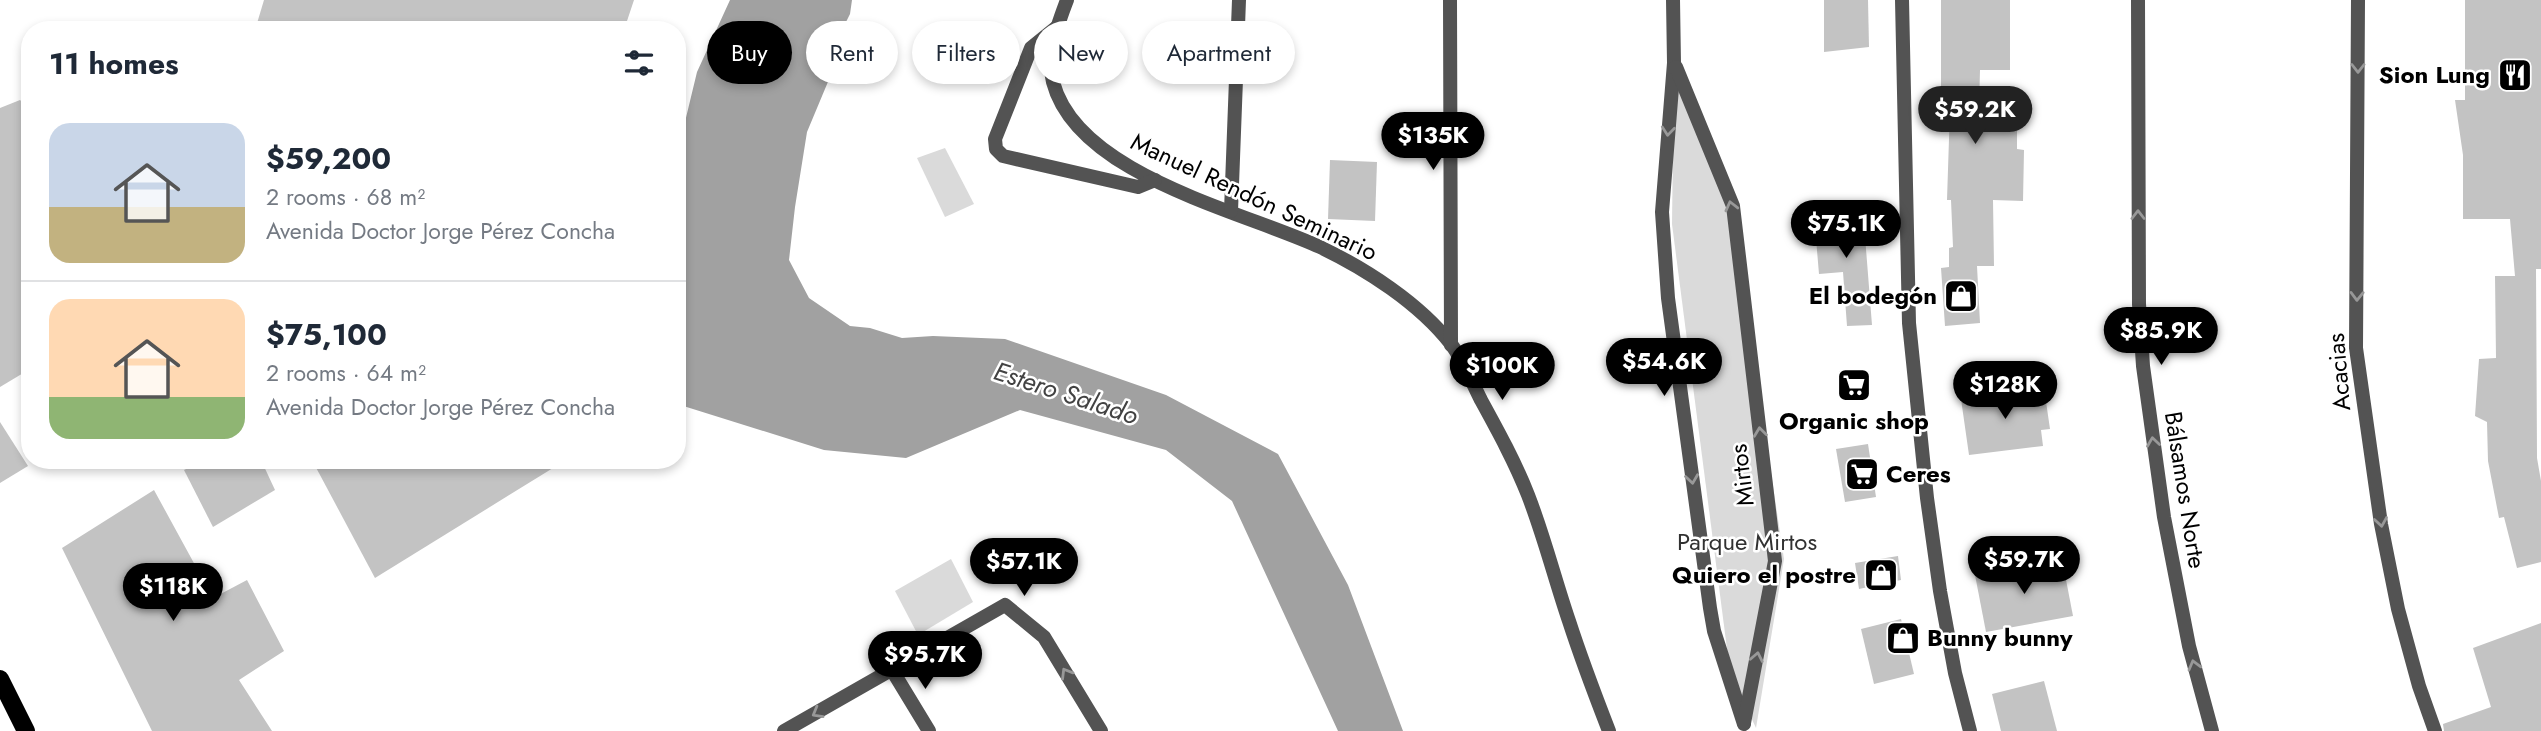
<!DOCTYPE html>
<meta charset="utf-8">
<style>
body{margin:0;font-family:Jost,sans-serif;background:#f2f2f3;color:#1f2937;height:100vh;display:flex;flex-direction:column;font-size:26px;white-space:nowrap}
*{box-sizing:border-box;margin:0}
p{font-size:23px;color:#747a83}
.icon{flex:none;width:38px;height:38px;fill:none;stroke:currentColor;stroke-width:2;stroke-linecap:round;stroke-linejoin:round}
.map{position:relative;flex:1;overflow:hidden}
.drawer{position:absolute;left:21px;top:21px;width:665px;height:448px;display:flex;flex-direction:column;background:#fff;border-radius:28px;box-shadow:0 4px 10px #0003}
.drawer>*{flex:none}
.top-card{position:absolute;left:707px;top:21px;width:665px;height:63px;display:flex;gap:14px}
.price{position:absolute;translate:-50% -60px;padding:0 16px;border-radius:24px;background:#000;color:#fff;font-size:23px;line-height:46px;filter:drop-shadow(0 2px 4px #0008)}
.price::after{content:'';position:absolute;left:50%;top:42px;width:21px;height:16px;margin-left:-10px;background:inherit;clip-path:polygon(0 0,100% 0,50% 100%)}
.price.active{background:#222;color:#fff}
ul{padding:0;list-style:none}
li{display:flex;align-items:center;gap:21px;height:175px;padding:0 28px}
li+li{border-top:2px solid #e0e1e3}
li span{display:grid;place-items:center;flex:none;width:196px;height:140px;border-radius:21px;color:#555}
li>.icon{margin-inline-start:auto}
span .icon{width:84px;height:84px;fill:#fffc;stroke-width:1}
li b{font-size:30px}
h2{display:flex;justify-content:space-between;align-items:center;height:84px;padding:0 28px;font-size:30px}
.chip{padding:0 24px;border-radius:32px;background:#fff;box-shadow:0 4px 10px #0003;font-size:24px;line-height:63px}
.chip.active{background:#000;color:#fff}
.map>svg:first-child{display:block}
.green{fill:#dadada}
.water{fill:#a1a1a1}
.building{fill:#c3c3c3}
.lines{fill:none;stroke-linecap:round;stroke-linejoin:round}
.minor{stroke:#535353;stroke-width:14}
.tertiary{stroke:#535353;stroke-width:14}
.primary{stroke:#000;stroke-width:18}
.oneway{stroke:#989898}
.labels{text-anchor:middle;stroke-width:5;stroke-linejoin:round;paint-order:stroke}
.poi-label{font-size:24px;font-weight:bold;fill:#000;stroke:#fff;text-anchor:end}
.street-label{font-size:24px;fill:#000;stroke:#fff}
.park-label{font-size:24px;fill:#313131;stroke:#fff}
.water-label{font-size:26px;font-style:italic;fill:#424242;stroke:#fff}
</style>
<div class="map">
<svg width="2541" height="731" viewBox="0 0 2541 731">
<rect width="100%" height="100%" fill="#fff"/>
<g class="green">
<polygon points="1674,63 1731,206 1784,559 1756,728 1730,672 1672,224"/>
<polygon points="945,148 974,204 945,217 917,158"/>
<polygon points="951,559 973,602 918,635 895,591"/>
</g>
<polygon class="water" points="730,0 852,0 850,14 841,32 835,65 807,132 795,207 789,260 809,298 850,326 870,328 902,338 933,336 1005,339 1166,395 1278,454 1348,585 1403,731 1338,731 1232,501 1166,450 1020,410 906,458 824,450 677,404 677,155 697,72"/>
<g class="building">
<polygon points="264,0 634,0 624,30 255,30"/>
<polygon points="1824,0 1868,0 1869,47 1824,52"/>
<polygon points="1941,0 2010,0 2010,70 1980,70 1979,108 2017,107 2017,149 2024,150 2023,201 1993,200 1994,266 1977,266 1980,323 1945,326 1941,268 1949,267 1949,248 1953,247 1951,200 1947,200 1950,108 1941,108"/>
<polygon points="2465,0 2541,0 2541,269 2536,269 2537,458 2541,481 2541,562 2517,568 2504,517 2499,518 2488,461 2487,422 2475,416 2479,359 2496,358 2495,276 2515,276 2510,219 2463,219 2463,155 2455,100 2465,100"/>
<polygon points="20,100 30,109 30,369 0,387 0,108"/>
<polygon points="1330,160 1377,162 1375,221 1328,219"/>
<polygon points="1863,211 1872,325 1847,326 1843,272 1819,274 1814,215"/>
<polygon points="2044,388 2050,429 2041,430 2043,446 1969,455 1961,399"/>
<polygon points="0,422 28,466 0,483"/>
<polygon points="1868,444 1876,497 1845,502 1836,449"/>
<polygon points="204,460 261,460 275,490 213,527 184,470"/>
<polygon points="312,460 566,460 375,578"/>
<polygon points="154,490 213,598 247,580 284,651 239,680 272,731 152,731 62,548"/>
<polygon points="1898,556 1901,580 1859,589 1855,563"/>
<polygon points="2062,559 2073,616 1986,632 1975,575"/>
<polygon points="1901,619 1914,674 1874,684 1861,629"/>
<polygon points="2541,623 2541,731 2444,731 2443,724 2491,707 2473,648"/>
<polygon points="2044,681 2057,731 2001,731 1992,694"/>
</g>
<g class="lines">
<g class="minor">
<path d="M1067 0C1057 27 1046 54 1053 82 1077 175 1242 211 1320 247 1366 269 1419 303 1451 344 1463 360 1472 382 1481 400 1498 431 1515 462 1528 495 1544 536 1555 580 1569 621 1581 658 1595 695 1609 731"/>
<polyline points="1450,0 1451,345"/>
<polyline points="1673,0 1674,63 1662,212 1668,298 1710,608 1714,631 1744,724"/>
<polyline points="2138,0 2139,304 2143,366 2164,517 2189,646 2212,731"/>
<polyline points="2358,0 2356,348 2381,524 2398,609 2419,686 2435,731"/>
<polyline points="1057,27 1031,48 995,139 996,149 1003,156 1138,187 1155,180"/>
<polyline points="1676,67 1733,206 1775,561 1744,723"/>
<polyline points="1231,211 1239,0"/>
<polyline points="892,670 929,731"/>
<polyline points="784,731 1005,605 1044,637 1101,731"/>
</g>
<polyline class="tertiary" points="1902,0 1909,323 1927,498 1940,591 1955,673 1970,731"/>
<polyline class="primary" points="0,679 26,731"/>
</g>
<defs><path id="oneway-chevron" d="M-2-3.5L2.5 0L-2 3.5" fill="none" stroke-width="1.6" stroke-linecap="round" stroke-linejoin="round" transform="scale(1.75)"/></defs>
<g class="oneway">
<use href="#oneway-chevron" transform="translate(2358 68) rotate(90)"/>
<use href="#oneway-chevron" transform="translate(1668 131) rotate(96)"/>
<use href="#oneway-chevron" transform="translate(1731 206) rotate(-104)"/>
<use href="#oneway-chevron" transform="translate(2138 215) rotate(-90)"/>
<use href="#oneway-chevron" transform="translate(2357 296) rotate(91)"/>
<use href="#oneway-chevron" transform="translate(1760 432) rotate(-97)"/>
<use href="#oneway-chevron" transform="translate(2153 442) rotate(-98)"/>
<use href="#oneway-chevron" transform="translate(1692 479) rotate(82)"/>
<use href="#oneway-chevron" transform="translate(2381 522) rotate(81)"/>
<use href="#oneway-chevron" transform="translate(1757 657) rotate(-79)"/>
<use href="#oneway-chevron" transform="translate(2194 665) rotate(-105)"/>
<use href="#oneway-chevron" transform="translate(1066 673) rotate(-121)"/>
<use href="#oneway-chevron" transform="translate(817 713) rotate(150)"/>
</g>
<defs>
<g id="restaurant-square" transform="scale(1.75)"><rect x="-9" y="-9" width="18" height="18" rx="4" fill="#000" stroke="#fff"/><path d="M-5-6h1v4h1v-4h1v4h1v-4h1v5L-1.5 .5V6h-2V.5L-5-1ZM5-6V6H3V1.5H1.5Q1.5-4 5-6Z" fill="#fff"/></g>
<g id="shop-square" transform="scale(1.75)"><rect x="-9" y="-9" width="18" height="18" rx="4" fill="#000" stroke="#fff"/><path d="M-5-2.5h2.3a2.7 3.5 0 0 1 5.4 0H5L5.5 6h-11ZM-1.5-2.5h3a1.5 2.3 0 0 0-3 0Z" fill="#fff"/></g>
<g id="supermarket-square" transform="scale(1.75)"><rect x="-9" y="-9" width="18" height="18" rx="4" fill="#000" stroke="#fff"/><path d="M-6-5.5h2.5l.6 2H6L4.5 2H-2.5L-4.4-4H-6ZM-1.5 3.2a1.3 1.3 0 1 0 .1 0ZM3 3.2a1.3 1.3 0 1 0 .1 0Z" fill="#fff"/></g>
</defs>
<g fill-rule="evenodd">
<use href="#restaurant-square" x="2515" y="75"/>
<use href="#shop-square" x="1961" y="296"/>
<use href="#supermarket-square" x="1854" y="385"/>
<use href="#supermarket-square" x="1862" y="474"/>
<use href="#shop-square" x="1881" y="575"/>
<use href="#shop-square" x="1903" y="638"/>
</g>
<g class="labels">
<g class="poi-label">
<text x="2490" y="83">Sion Lung</text>
<text x="1937" y="304">El bodegón</text>
<text x="1854" y="429" text-anchor="middle">Organic shop</text>
<text x="1886" y="482" text-anchor="start">Ceres</text>
<text x="1856" y="583">Quiero el postre</text>
<text x="1927" y="646" text-anchor="start">Bunny bunny</text>
</g>
<g class="street-label">
<text transform="translate(1254 197) rotate(25)" y="8">Manuel Rendón Seminario</text>
<text transform="translate(2339 372) rotate(-95)" y="8">Acacias</text>
<text transform="translate(1742 475) rotate(-97)" y="8">Mirtos</text>
<text transform="translate(2185 490) rotate(81)" y="8">Bálsamos Norte</text>
</g>
<g class="park-label">
<text x="1747" y="550">Parque Mirtos</text>
</g>
<g class="water-label">
<text transform="translate(1066 393) rotate(18)" y="9">Estero Salado</text>
</g>
</g>
</svg>
<b class="price active" style="left:1975px;top:146px">$59.2K</b>
<b class="price" style="left:1433px;top:172px">$135K</b>
<b class="price" style="left:1846px;top:260px">$75.1K</b>
<b class="price" style="left:2161px;top:367px">$85.9K</b>
<b class="price" style="left:1664px;top:398px">$54.6K</b>
<b class="price" style="left:1502px;top:402px">$100K</b>
<b class="price" style="left:2005px;top:421px">$128K</b>
<b class="price" style="left:2024px;top:596px">$59.7K</b>
<b class="price" style="left:1024px;top:598px">$57.1K</b>
<b class="price" style="left:173px;top:623px">$118K</b>
<b class="price" style="left:925px;top:691px">$95.7K</b>
<div class="top-card">
<a class="chip active">Buy</a>
<a class="chip">Rent</a>
<a class="chip">Filters</a>
<a class="chip">New</a>
<a class="chip">Apartment</a>
</div>
<section class="drawer">
<h2>11 homes<svg class="icon" aria-label="filters" viewBox="0 0 24 24"><path d="M4 7h16M4 17h16"/><circle cx="9" cy="7" r="2"/><circle cx="15" cy="17" r="2"/></svg></h2>
<ul>
<li><span style="background:linear-gradient(#c9d6e8 60%,#c2b280 0)"><svg class="icon" aria-label="home" viewBox="0 0 24 24"><path d="M3 11l9-7 9 7M6 9v11h12V9"/></svg></span><div><b>$59,200</b><p>2 rooms · 68 m²</p><p>Avenida Doctor Jorge Pérez Concha</p></div></li>
<li><span style="background:linear-gradient(#ffd9b3 70%,#8fb573 0)"><svg class="icon" aria-label="home" viewBox="0 0 24 24"><path d="M3 11l9-7 9 7M6 9v11h12V9"/></svg></span><div><b>$75,100</b><p>2 rooms · 64 m²</p><p>Avenida Doctor Jorge Pérez Concha</p></div></li>
</ul>
</section>
</div>
